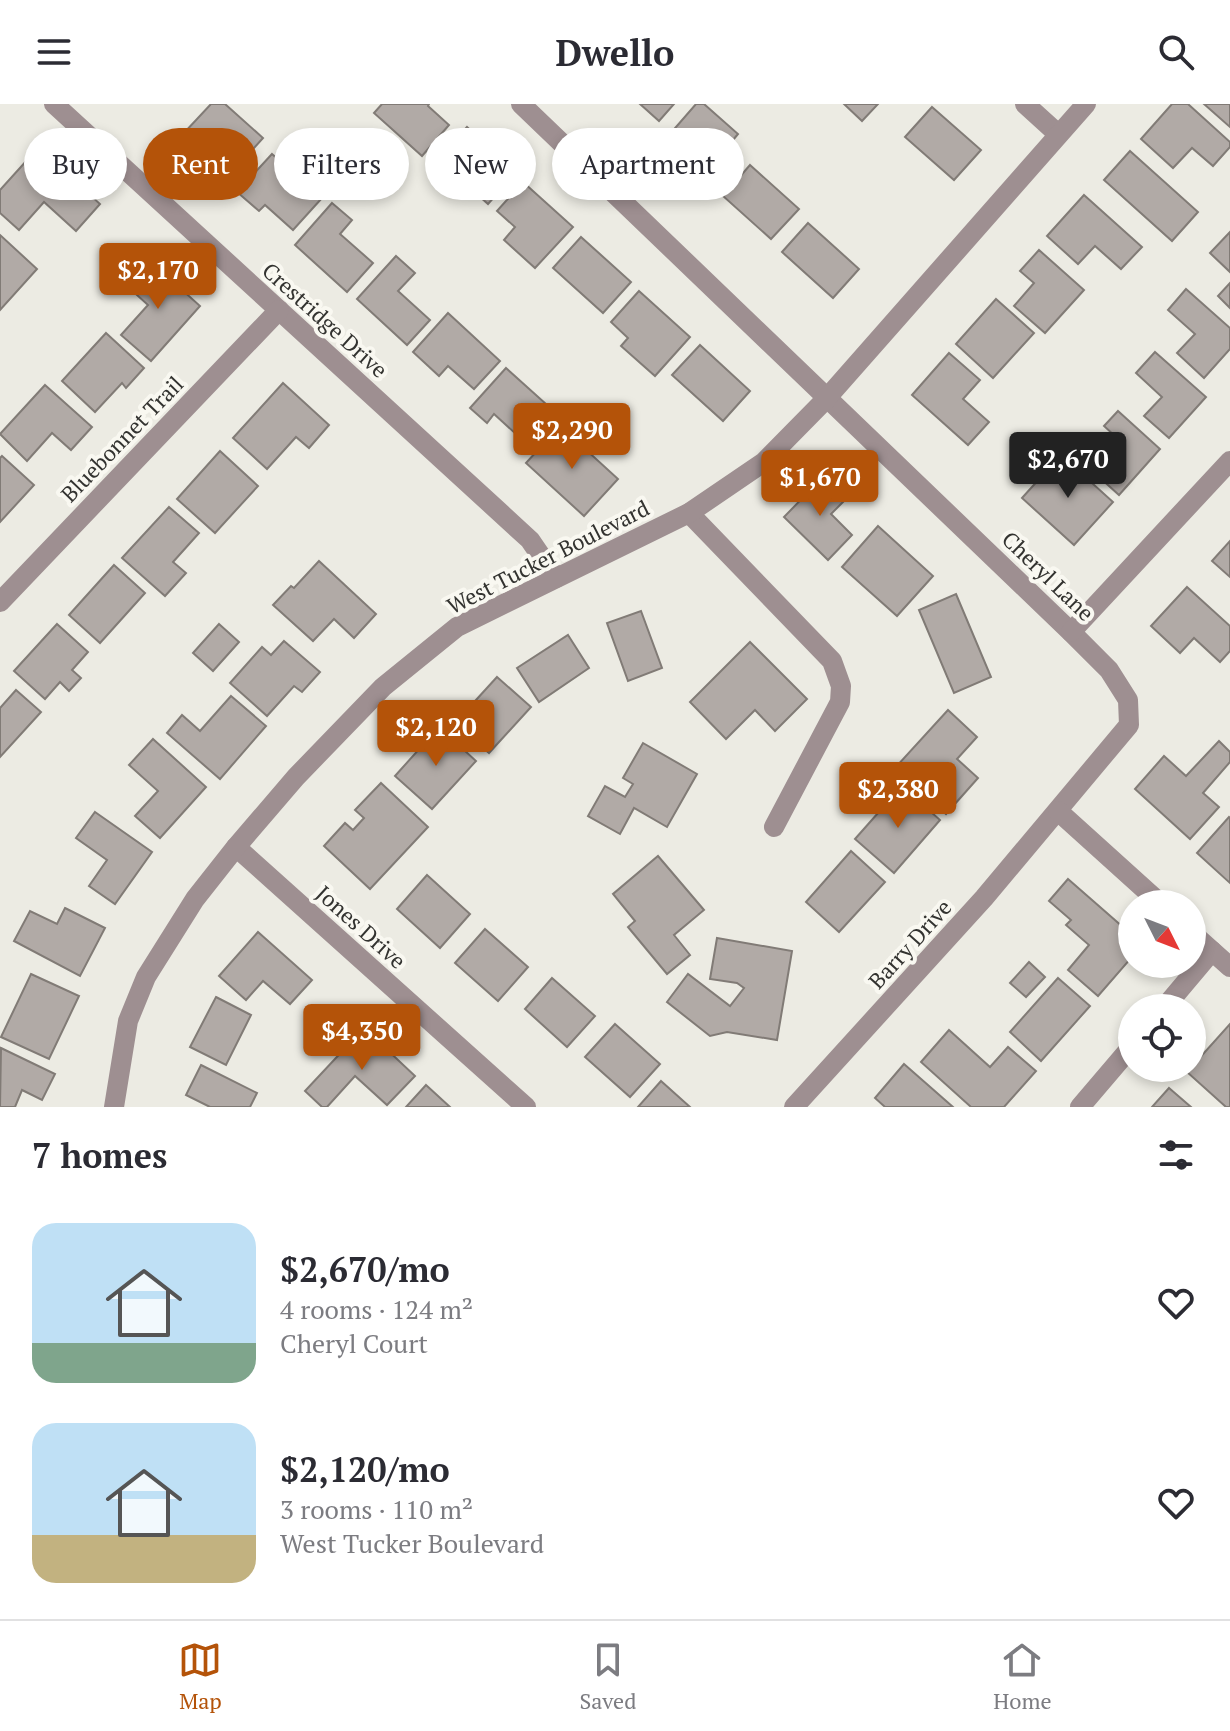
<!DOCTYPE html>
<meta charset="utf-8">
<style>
body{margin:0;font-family:"PT Serif",serif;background:#f7f7f7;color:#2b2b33;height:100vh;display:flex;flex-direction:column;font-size:30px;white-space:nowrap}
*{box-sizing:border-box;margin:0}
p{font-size:26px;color:#7c7c81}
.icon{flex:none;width:44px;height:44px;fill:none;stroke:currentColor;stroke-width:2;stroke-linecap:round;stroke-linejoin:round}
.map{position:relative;height:1003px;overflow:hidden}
.panel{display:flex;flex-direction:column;background:#fff;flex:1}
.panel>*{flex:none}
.hud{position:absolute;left:24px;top:24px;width:800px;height:72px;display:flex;gap:16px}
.needle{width:52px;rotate:132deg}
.tools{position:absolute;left:1118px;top:786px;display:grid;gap:16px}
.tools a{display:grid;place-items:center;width:88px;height:88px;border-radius:50%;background:#fff;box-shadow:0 4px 12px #0003;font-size:40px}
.price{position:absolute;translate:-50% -68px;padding:0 18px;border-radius:8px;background:#b45309;color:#fff;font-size:26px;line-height:52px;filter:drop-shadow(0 2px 4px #0008)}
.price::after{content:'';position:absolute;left:50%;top:48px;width:24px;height:18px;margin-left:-12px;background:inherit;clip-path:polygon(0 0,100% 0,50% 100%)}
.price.active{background:#222;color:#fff}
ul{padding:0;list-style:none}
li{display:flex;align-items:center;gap:24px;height:200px;padding:0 32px}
li span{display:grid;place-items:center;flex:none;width:224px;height:160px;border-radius:24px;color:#555}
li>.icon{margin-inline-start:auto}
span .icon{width:96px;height:96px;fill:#fffc;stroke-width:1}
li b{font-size:34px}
h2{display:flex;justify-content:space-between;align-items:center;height:96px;padding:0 32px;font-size:34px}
.chip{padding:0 28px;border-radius:36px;background:#fff;box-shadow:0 4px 12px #0003;font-size:28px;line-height:72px}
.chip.active{background:#b45309;color:#fff}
header{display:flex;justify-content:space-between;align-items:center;height:104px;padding:0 32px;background:#fff;font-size:36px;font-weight:600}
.dock{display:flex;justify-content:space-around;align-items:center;height:112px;border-top:2px solid #e1e1e2;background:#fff;font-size:22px;color:#7c7c81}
.dock a{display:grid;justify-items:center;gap:4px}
.dock .active{color:#b45309}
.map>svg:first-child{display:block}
.building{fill:#b1aaa6;stroke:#817b76;stroke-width:2}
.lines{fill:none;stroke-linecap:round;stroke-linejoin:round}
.minor{stroke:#9e8f91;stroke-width:20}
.labels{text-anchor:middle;stroke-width:8;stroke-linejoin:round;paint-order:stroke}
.street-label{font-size:22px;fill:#333330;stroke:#f9f8f1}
</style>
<header><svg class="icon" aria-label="menu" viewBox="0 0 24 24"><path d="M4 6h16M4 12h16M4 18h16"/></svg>Dwello<svg class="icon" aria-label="search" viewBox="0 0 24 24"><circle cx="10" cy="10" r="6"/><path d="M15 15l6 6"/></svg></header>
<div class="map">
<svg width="1230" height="1003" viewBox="0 0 1230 1003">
<rect width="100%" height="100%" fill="#ecebe3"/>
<g class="building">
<polygon points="211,0 225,0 263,34 229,72 183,30"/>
<polygon points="382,0 429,0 428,2 449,21 422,52 374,9"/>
<polygon points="640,0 674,0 659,17"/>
<polygon points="696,0 704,0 738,30 728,42 739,52 712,82 663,38"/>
<polygon points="844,0 878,0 862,17"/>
<polygon points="1172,0 1188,0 1230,38 1230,43 1213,62 1192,44 1173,64 1141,35"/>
<polygon points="1204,0 1230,0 1230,23"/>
<polygon points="932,3 981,46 954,76 905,33"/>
<polygon points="467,23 516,68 488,100 438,55"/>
<polygon points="38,44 100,100 76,127 44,98 19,126 0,109 0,86"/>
<polygon points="1130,47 1198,108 1172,137 1104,76"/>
<polygon points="272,50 322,94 293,126 265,101 259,107 237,88"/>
<polygon points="750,61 799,105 771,135 723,92"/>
<polygon points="523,78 573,123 535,164 504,136 515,123 497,107"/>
<polygon points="1084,91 1142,143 1121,165 1095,142 1078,160 1047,132"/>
<polygon points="332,99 352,116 340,130 373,159 347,188 295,141"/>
<polygon points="808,119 859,165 833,194 782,148"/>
<polygon points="1230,128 1230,168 1210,149"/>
<polygon points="0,131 37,165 0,206"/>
<polygon points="581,133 631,178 603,209 553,164"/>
<polygon points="1039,146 1084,186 1045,229 1014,202 1034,179 1020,167"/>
<polygon points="396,152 415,169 398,187 430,216 407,241 357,195"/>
<polygon points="149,156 200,202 151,257 121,231 148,201 127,182"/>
<polygon points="1230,179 1230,204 1218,192"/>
<polygon points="1186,185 1230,224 1230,245 1204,274 1177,249 1195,230 1168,206"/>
<polygon points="639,187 690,233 655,272 621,242 628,234 611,218"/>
<polygon points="996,195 1034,229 993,274 956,240"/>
<polygon points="448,209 500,257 474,285 448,262 439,272 413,248"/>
<polygon points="106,229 144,264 126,284 122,279 95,308 62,277"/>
<polygon points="700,241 750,287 723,317 672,271"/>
<polygon points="1155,248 1206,293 1169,334 1144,312 1162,293 1136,269"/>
<polygon points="949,249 980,276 963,295 989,318 968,341 912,291"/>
<polygon points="506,264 556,309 527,340 494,310 487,319 470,304"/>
<polygon points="283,279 329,321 309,344 296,333 267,365 233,334"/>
<polygon points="45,281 92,323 71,346 52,329 27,357 0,330"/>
<polygon points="1118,307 1160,345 1119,391 1088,363 1115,332 1104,322"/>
<polygon points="560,322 618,375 584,412 526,359"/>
<polygon points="220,347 258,382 215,429 177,395"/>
<polygon points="1061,351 1113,398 1074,441 1022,394"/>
<polygon points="2,352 34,381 0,418 0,354"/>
<polygon points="824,372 847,394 831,410 852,431 828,456 784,413"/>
<polygon points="169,403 199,429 173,458 186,469 165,492 122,454"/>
<polygon points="878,422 933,472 897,512 842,463"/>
<polygon points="1230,437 1230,473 1212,457"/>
<polygon points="319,457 376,510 354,534 334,515 313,537 273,501 291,482 294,484"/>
<polygon points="114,461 145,489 100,539 69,511"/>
<polygon points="1187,483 1230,522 1230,547 1220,558 1194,534 1180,549 1151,522"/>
<polygon points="956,490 991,573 954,589 919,506"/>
<polygon points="641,507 662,564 628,577 607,519"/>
<polygon points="57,520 88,548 72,566 81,574 69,587 60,578 45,595 14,567"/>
<polygon points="219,520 239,538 213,567 193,549"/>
<polygon points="568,531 589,564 539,598 517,564"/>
<polygon points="284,537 320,568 302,588 294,582 267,612 230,579 262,543 271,551"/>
<polygon points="750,538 807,595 775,627 755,606 726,635 690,598"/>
<polygon points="497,573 531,603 489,649 455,619"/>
<polygon points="16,586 41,608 0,653 0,604"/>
<polygon points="231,592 266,622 220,675 167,629 182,611 200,627"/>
<polygon points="948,606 977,633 957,655 978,674 946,710 895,664"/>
<polygon points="439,623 476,657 432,705 395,672"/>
<polygon points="153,635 206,683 160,734 135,712 158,687 129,661"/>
<polygon points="1219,637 1230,648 1230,658 1203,689 1219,703 1190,735 1135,685 1164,652 1186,672"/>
<polygon points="643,639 697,670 667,723 634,704 620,730 588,712 605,682 625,693 633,680 623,674"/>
<polygon points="381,679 428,723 370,785 324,742 345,719 353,726 364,714 355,706"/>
<polygon points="902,682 940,716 894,769 855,735"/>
<polygon points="95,708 152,748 115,800 89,782 107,756 76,734"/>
<polygon points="1229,713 1230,714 1230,779 1197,749"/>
<polygon points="851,747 885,778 839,828 806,798"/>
<polygon points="658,752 704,806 674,831 690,851 667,870 628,823 635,817 613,790"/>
<polygon points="427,771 470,810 440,844 397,805"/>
<polygon points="1068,775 1132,831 1132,853 1098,892 1068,866 1089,841 1066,821 1071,816 1049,797"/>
<polygon points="65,804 105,824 80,872 14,837 30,807 57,820"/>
<polygon points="485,825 528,863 498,897 455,859"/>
<polygon points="258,828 312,876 290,900 263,877 246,896 219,872"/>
<polygon points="717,834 792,847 777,936 727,928 710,932 667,898 688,870 730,902 744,884 737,879 710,875"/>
<polygon points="1029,858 1045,873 1026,893 1010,879"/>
<polygon points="31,870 79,892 49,955 1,933"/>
<polygon points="552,874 595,912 567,943 525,905"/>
<polygon points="1058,874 1090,902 1041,957 1010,928"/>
<polygon points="216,893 251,911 226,961 190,943"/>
<polygon points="615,920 660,960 630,993 585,953"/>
<polygon points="1230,920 1230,1003 1226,1003 1187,968"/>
<polygon points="364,924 415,972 387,1001 355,972 327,1003 322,1003 305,987"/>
<polygon points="949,926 990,963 1008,943 1036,967 1004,1003 971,1003 921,958"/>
<polygon points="1,944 55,970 42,996 22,986 15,1003 0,1003"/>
<polygon points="904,960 953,1003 885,1003 875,994"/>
<polygon points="201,961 257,989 250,1003 210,1003 186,991"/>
<polygon points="661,977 690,1003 638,1003"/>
<polygon points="426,981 450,1003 406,1003"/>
<polygon points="1169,984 1191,1003 1152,1003"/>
</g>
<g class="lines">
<g class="minor">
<polyline points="54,0 530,436 556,474"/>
<polyline points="521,0 1071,528 1109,566 1128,596 1129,621 984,794 794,1003"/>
<polyline points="1025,0 1058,30"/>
<polyline points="689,409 832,557 841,582 840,598 774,723"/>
<polyline points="0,498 279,206"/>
<polyline points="1071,528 1230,357"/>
<polyline points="1058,707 1161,800"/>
<polyline points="236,743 526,1003"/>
<polyline points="1192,829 1230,863"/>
<polyline points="1164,904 1212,847"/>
<polyline points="114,1003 128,917 146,873 195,795 236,743 296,673 383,583 457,523 689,409 764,358 826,295 1086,0"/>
<polyline points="1080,1003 1132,942"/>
</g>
</g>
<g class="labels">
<g class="street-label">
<text transform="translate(325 216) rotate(42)" y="8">Crestridge Drive</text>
<text transform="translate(122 335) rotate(-46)" y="8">Bluebonnet Trail</text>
<text transform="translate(548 453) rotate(-27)" y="8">West Tucker Boulevard</text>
<text transform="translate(1048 472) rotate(44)" y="8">Cheryl Lane</text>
<text transform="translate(361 823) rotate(42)" y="8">Jones Drive</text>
<text transform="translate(910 840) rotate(-48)" y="8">Barry Drive</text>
</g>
</g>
</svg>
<div class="tools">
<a><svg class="needle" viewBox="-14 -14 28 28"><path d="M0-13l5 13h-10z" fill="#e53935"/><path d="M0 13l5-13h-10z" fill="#7c7c81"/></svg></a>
<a><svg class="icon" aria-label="locate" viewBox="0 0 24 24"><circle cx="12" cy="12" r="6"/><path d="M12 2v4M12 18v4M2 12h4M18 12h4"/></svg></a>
</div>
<b class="price" style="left:158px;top:207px">$2,170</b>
<b class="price" style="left:572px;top:367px">$2,290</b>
<b class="price active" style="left:1068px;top:396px">$2,670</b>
<b class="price" style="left:820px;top:414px">$1,670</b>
<b class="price" style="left:436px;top:664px">$2,120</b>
<b class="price" style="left:898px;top:726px">$2,380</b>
<b class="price" style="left:362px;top:968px">$4,350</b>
<div class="hud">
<a class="chip">Buy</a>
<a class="chip active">Rent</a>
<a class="chip">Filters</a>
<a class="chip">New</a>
<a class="chip">Apartment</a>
</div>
</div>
<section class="panel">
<h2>7 homes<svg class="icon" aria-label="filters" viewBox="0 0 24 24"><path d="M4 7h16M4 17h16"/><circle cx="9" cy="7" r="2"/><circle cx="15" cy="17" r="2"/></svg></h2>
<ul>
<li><span style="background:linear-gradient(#bfe0f5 75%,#7fa58c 0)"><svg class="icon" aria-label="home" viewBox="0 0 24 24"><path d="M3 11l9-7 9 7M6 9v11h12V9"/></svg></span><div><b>$2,670/mo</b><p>4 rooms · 124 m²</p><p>Cheryl Court</p></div><svg class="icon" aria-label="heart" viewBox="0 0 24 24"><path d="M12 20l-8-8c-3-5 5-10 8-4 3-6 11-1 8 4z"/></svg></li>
<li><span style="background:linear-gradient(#bfe0f5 70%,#c2b280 0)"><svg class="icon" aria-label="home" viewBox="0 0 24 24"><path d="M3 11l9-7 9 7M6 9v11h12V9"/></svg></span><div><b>$2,120/mo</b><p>3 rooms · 110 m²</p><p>West Tucker Boulevard</p></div><svg class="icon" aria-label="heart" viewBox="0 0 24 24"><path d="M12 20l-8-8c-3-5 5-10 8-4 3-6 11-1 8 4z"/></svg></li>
</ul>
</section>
<nav class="dock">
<a class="active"><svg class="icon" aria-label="map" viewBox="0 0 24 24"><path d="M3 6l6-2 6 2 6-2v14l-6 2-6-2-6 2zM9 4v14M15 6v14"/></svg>Map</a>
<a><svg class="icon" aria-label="saved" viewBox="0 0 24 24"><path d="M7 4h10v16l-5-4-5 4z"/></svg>Saved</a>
<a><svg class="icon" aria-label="home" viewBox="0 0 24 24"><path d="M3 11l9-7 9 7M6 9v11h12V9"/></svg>Home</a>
</nav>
